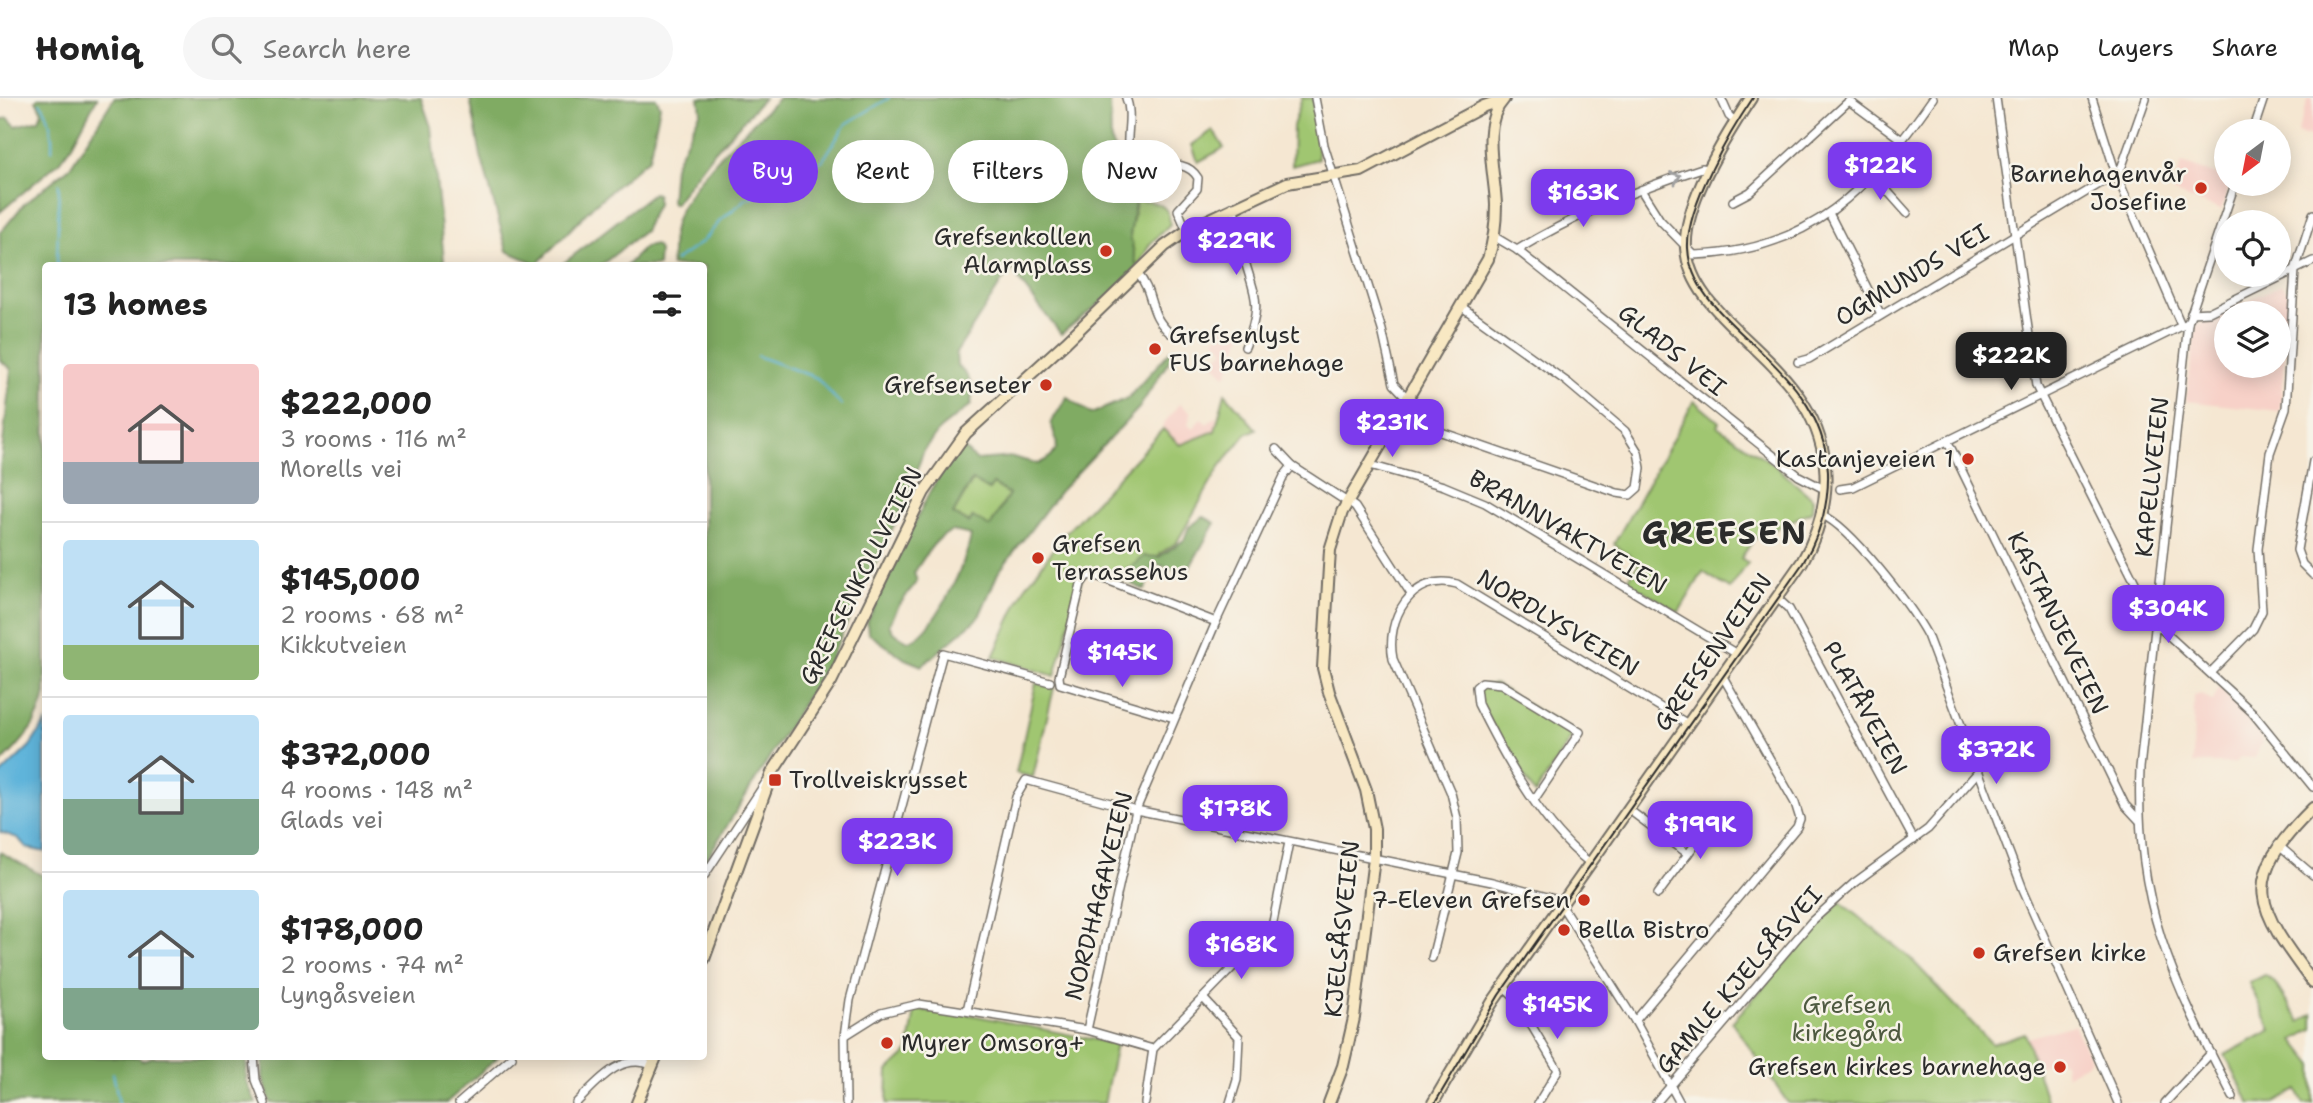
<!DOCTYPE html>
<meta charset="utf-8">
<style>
body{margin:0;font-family:"Shantell Sans",sans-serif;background:#f6f6f6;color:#222;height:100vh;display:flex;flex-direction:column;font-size:26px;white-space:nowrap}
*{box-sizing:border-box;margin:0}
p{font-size:23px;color:#767676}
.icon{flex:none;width:38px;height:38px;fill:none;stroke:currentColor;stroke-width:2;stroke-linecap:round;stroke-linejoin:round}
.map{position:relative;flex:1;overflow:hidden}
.sheet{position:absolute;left:42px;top:164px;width:665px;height:798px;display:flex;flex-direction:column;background:#fff;border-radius:7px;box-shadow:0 4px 18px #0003}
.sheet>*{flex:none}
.hud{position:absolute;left:728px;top:42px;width:665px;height:63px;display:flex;gap:14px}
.needle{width:46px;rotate:212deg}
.controls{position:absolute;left:2214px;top:21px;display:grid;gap:14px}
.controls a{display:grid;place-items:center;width:77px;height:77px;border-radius:50%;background:#fff;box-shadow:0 4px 18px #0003;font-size:35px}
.price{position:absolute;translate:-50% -60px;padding:0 16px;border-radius:14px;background:#7c3aed;color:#fff;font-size:23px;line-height:46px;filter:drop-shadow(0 2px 4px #0008)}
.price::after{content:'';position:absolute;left:50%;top:42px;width:21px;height:16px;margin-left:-10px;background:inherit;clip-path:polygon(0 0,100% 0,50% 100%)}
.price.active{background:#222;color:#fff}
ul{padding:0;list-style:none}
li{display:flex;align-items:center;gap:21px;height:175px;padding:0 21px}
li+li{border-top:2px solid #e0e0e0}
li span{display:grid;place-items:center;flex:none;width:196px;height:140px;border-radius:7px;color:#555}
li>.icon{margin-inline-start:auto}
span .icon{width:84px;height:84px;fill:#fffc;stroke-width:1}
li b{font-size:30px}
h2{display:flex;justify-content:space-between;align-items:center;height:84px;padding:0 21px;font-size:30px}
.pill{padding:0 24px;border-radius:32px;background:#fff;box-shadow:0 4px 18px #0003;font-size:24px;line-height:63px}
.pill.active{background:#7c3aed;color:#fff}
header{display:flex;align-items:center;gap:42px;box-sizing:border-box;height:98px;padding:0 35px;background:#fff;border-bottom:2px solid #e0e0e0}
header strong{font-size:33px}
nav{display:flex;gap:38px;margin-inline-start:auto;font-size:24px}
.search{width:490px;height:63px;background:#f6f6f6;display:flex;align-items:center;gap:18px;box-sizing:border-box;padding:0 24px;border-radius:38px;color:#767676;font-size:26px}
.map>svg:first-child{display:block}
.built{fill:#f7d1c8;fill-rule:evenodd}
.green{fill:#a0c671;stroke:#66784e;stroke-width:2}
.forest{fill:#80ab63;stroke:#566b47;stroke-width:2;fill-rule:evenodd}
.water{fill:#5eb4da;stroke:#447082;stroke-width:2}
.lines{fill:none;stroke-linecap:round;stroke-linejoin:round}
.stream{stroke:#5eb4da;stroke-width:2}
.street-casing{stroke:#726d65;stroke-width:10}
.secondary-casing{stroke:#726d65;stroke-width:14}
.street{stroke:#fff;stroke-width:7}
.secondary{stroke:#f8e8c3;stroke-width:10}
.tram{stroke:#2b2b2b;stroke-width:2}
.oneway{stroke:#a0a0a0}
.poi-dot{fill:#c8321e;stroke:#f7f3e8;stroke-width:2.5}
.labels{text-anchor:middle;stroke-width:5;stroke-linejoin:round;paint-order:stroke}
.poi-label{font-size:24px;fill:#2b2b2b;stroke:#f7f3e8;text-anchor:end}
.street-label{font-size:24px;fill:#2b2b2b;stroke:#f7f3e8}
.park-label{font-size:24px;fill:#4e5a40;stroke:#f7f3e8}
.district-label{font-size:32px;font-weight:bold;letter-spacing:2px;fill:#2b2b2b;stroke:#f7f3e8}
</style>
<header>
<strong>Homiq</strong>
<div class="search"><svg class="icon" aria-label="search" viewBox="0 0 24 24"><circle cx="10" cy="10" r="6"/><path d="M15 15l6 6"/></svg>Search here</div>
<nav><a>Map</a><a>Layers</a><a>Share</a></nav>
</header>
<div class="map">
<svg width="2313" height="1005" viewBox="0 0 2313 1005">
<rect width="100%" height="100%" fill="#f7f3e8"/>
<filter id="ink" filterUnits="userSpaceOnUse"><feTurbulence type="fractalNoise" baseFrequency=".0143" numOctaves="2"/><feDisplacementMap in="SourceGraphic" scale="14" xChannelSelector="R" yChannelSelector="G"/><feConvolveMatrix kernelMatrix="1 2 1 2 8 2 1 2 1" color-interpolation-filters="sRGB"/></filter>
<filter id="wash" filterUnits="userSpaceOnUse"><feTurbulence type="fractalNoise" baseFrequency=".00686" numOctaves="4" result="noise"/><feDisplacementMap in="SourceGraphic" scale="28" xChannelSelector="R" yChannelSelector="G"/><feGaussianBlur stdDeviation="1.57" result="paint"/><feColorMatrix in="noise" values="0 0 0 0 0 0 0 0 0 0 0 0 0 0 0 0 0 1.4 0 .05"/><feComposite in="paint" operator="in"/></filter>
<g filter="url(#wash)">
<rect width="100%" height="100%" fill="#f5e7d2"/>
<g class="built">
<polygon points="2309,0 2313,0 2313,40 2297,35"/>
<polygon points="2182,65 2226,80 2226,86 2230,86 2221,112 2172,94"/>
<path d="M2281 187 2290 196 2280 313 2186 303 2196 228ZM2226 215H2278V268H2226Z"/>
<polygon points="1227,224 1244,232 1226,278 1212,264 1225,252 1215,241"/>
<polygon points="1179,306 1191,314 1188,327 1193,331 1201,320 1207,326 1216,318 1215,333 1180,348 1162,328"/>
<polygon points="2219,589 2261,636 2262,644 2255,660 2241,659 2234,665 2193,665 2194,598 2201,596 2213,604"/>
<polygon points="2074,927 2091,962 2066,978 2064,964 2060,962 2036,969 2027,940"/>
</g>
<g class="green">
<polygon points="1302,0 1313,0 1318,61 1292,68 1293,28"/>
<polygon points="1213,32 1224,50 1198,64 1192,47"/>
<path d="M1136 103C1155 104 1169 104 1170 126L1150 146 1137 170 1130 137Z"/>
<polygon points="1225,295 1256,331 1246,336 1221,367 1177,444 1161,455 1147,472 1083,476 1055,578 993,559 1024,491 1064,437 1163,331 1180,347 1215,333"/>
<polygon points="1694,303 1719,324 1717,328 1773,366 1813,401 1812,413 1754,441 1741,460 1748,465 1730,491 1703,474 1679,514 1627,483 1639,465 1614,446"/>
<polygon points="973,382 989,392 993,386 1009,396 990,429 970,425 953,416"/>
<polygon points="1036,585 1054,590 1033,679 1016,675"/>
<path d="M1495 586 1574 635 1535 696 1480 607C1477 598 1477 593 1485 587Z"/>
<polygon points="1840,804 1910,860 1992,946 2025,935 2047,1005 1788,1005 1732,924"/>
<polygon points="2265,877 2274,884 2300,924 2313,916 2313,931 2294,942 2313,966 2313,1005 2304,1005 2297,992 2273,1005 2250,1005 2225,957 2271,932 2249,885"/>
<polygon points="915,912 962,915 1116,946 1104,1005 887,1005 888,973 908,954"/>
</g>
<g class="forest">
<polygon points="38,0 97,0 72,47 59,64 0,114 0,22 8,20 16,28 39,22 42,14 36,2"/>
<path d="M114 0H421L431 29 444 162 448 168H46L45 597C38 627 22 645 0 666V373L11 271 0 262V135L24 106 70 69Z"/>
<polygon points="470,0 656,0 660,8 649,60 593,108 537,166 507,153 481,58"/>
<polygon points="699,0 764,0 712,56 674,106 671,104 674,68 701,13"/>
<path d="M779 0H1110L1111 45 1137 92 1130 137 1137 170 1109 198 1061 236 1020 184 1014 170 1003 182 956 255 957 268C972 279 973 289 971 307L940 331 924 352 906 402 829 563 704 765V168H671C673 154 671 138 675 125 689 82 747 31 779 0Z"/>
<polygon points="653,95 657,96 657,106 644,133 600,168 560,168"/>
<polygon points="655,147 659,152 658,168 626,168 645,149"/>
<path d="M1172 251 1176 252 1139 310 1060 393 998 475 979 519 922 568 905 561 868 535 867 524 929 395 958 345 976 362 1013 359 1038 366C1063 354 1058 347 1051 325L1067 299 1091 316 1128 300ZM972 382 989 392 993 386 1009 396 990 429 973 419 969 425 953 416ZM953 433 971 437C968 462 933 539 908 543L893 534 889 527 898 509 917 483 914 475C924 460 935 438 953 433Z"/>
<path d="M1204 419 1215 425 1187 474 1154 466 1145 492 1114 479C1124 469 1136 469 1144 458L1159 459 1184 442 1189 429Z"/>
<polygon points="0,754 45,779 46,959 139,959 142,963 152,959 247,959 246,982 256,1005 0,1005"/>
<polygon points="263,959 498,959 446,1005 271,1005 263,980"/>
</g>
<polygon class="water" points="45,625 45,754 27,750 18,740 0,734 0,677 30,648"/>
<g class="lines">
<g class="stream">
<path d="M40 5C50 14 53 39 52 52"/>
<polyline points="675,163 702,144 721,122 746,101 785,86 823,62 846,26 889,0"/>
<polyline points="57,168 59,86"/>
<polyline points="757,258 817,280 841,307"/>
<polyline points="113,975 119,1005"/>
</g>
</g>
</g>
<g filter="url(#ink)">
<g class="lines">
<g class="street-casing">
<g id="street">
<path d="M1126 0C1135 21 1121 45 1133 64 1152 75 1183 55 1198 80L1197 91 1178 112 1187 133"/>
<polyline points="1315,0 1324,47 1382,232 1394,286 1408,301"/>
<polyline points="1721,0 1729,18 1736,24"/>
<polyline points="1996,0 2036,288 2156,526 2252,614 2313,689"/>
<polyline points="2092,0 2116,76 2181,227"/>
<polyline points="2253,33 2264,0"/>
<polyline points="1874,78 1907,115"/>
<path d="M1641 92 1660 122 1694 157C1811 154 1870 90 1933 0"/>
<polyline points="1733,103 1750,94 1849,3 1902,42"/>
<path d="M1233 108C1238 122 1238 138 1242 152 1253 197 1265 202 1245 249"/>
<polyline points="1829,115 1881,217"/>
<polyline points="1495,139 1517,152 1799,378 1826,392"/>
<path d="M1517 152C1575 117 1637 91 1702 70L1711 71"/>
<path d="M1138 176C1155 196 1147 215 1170 235"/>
<polyline points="2191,215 2209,214 2313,163"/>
<polyline points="1798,264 1809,261 2116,76 2122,68 2146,0"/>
<polyline points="1398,319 1617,395 1630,397 1638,390 1641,370 1638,354 1625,333 1567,284 1462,209"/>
<polyline points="1947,342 2125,707 2139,722"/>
<polyline points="1276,351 1292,368 1355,409 1411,496"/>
<polyline points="2313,363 2297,452 2302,466 2313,477"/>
<polyline points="1370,367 1444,388 1485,405 1737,556"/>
<polyline points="1840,391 1853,389 2188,225"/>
<path d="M1822 417C1850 428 1911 508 1927 537L2023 791 2118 1005"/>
<polyline points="1777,500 1789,511 1914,742"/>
<polyline points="2211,574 2253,531 2262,513 2258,451 2270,355 2286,310 2295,172 2313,116"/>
<polyline points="1174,620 1060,586 1059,579 1081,486 1087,478 1094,477 1216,524"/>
<path d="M1534 702 1580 634 1501 586 1482 584 1476 589 1478 606C1503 657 1544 730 1590 765"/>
<polyline points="1628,711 1688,756"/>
<polyline points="2278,747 2313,777"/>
<polyline points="704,778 766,684"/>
<polyline points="1658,796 1720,713"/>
<path d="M1432 860 1458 755 1457 720 1451 695 1393 561C1385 522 1411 474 1457 486L1688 626"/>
<polyline points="1503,888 1514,898 1558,972 1538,1005"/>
<polyline points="1204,901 1239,939 1237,982 1230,1005"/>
<polyline points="967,912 1016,699 1026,682 1136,712 1492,784 1558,802 1635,923 1680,1005"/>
<polyline points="1635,923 1797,729 1800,721 1795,705 1722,577"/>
<polyline points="1087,932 1136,712 1216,524 1284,378 1292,368"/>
<polyline points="846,937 881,915 919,906 1087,932 1153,951"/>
<polyline points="254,959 256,982 265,1005"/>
<path d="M2233 999C2172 880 2135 809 2140 670L2188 225 2235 86"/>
<polyline points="459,1005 512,959"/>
<path d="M576 1005C597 985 619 954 652 967"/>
<polyline points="846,1005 845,938 850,902 943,555 1050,584"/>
<polyline points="1145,1005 1153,951 1272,829 1289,744"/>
<polyline points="1656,1005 1812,823 1854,785 1928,731 1977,675"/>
<polyline points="2165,1005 2211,955"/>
</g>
</g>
<g class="secondary-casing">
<g id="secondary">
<path d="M2313 710C2238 784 2256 808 2313 885"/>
<polyline points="704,861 772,675 831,584 924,394 966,335 1066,244 1165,148 1191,130 1287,85 1361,73 1484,8 1502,2"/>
<polyline points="637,1005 656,959"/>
<path d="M1329 1005 1343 968 1354 920 1374 760V731L1366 692 1329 594 1323 570 1330 452 1342 414 1488 161C1494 143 1496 127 1496 107 1495 75 1480 26 1504 1"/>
<path d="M1433 1005 1492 905 1802 464C1819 435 1828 402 1825 368 1815 261 1691 229 1686 150 1683 106 1727 36 1751 0"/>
</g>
</g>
<use href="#street" class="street"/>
<use href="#secondary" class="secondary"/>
<path class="tram" d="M1435 1005 1499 897 1803 465C1820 437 1829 406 1828 374 1823 262 1691 230 1688 150 1686 109 1730 34 1753 0"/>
</g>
<defs><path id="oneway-chevron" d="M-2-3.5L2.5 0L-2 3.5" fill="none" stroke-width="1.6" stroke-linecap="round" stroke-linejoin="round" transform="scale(1.75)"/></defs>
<use class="oneway" href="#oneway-chevron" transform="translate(1676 79) rotate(-21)"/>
</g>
<g class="poi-dot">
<circle cx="2201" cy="90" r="7"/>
<circle cx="1106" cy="153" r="7"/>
<circle cx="1155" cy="251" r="7"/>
<circle cx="1046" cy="287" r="7"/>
<circle cx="1968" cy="361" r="7"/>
<circle cx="1038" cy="460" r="7"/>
<rect x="768" y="675" width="14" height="14" rx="3.5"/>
<circle cx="1584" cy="802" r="7"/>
<circle cx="1564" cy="832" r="7"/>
<circle cx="1979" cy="855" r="7"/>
<circle cx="887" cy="945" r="7"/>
<circle cx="2060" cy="969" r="7"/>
</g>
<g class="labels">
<g class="poi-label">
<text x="2187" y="84">Barnehagenvår<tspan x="2187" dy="28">Josefine</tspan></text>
<text x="1092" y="147">Grefsenkollen<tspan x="1092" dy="28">Alarmplass</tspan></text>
<text x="1169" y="245" text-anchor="start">Grefsenlyst<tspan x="1169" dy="28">FUS barnehage</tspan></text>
<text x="1032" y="295">Grefsenseter</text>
<text x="1954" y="369">Kastanjeveien 1</text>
<text x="1052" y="454" text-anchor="start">Grefsen<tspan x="1052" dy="28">Terrassehus</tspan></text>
<text x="789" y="690" text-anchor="start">Trollveiskrysset</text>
<text x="1570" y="810">7-Eleven Grefsen</text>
<text x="1578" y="840" text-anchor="start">Bella Bistro</text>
<text x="1993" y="863" text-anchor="start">Grefsen kirke</text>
<text x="901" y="953" text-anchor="start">Myrer Omsorg+</text>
<text x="2046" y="977">Grefsen kirkes barnehage</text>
</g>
<g class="street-label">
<text transform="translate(1912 177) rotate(-31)" y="8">OGMUNDS VEI</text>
<text transform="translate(1672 252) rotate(39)" y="8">GLADS VEI</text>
<text transform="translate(2152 379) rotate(-84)" y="8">KAPELLVEIEN</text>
<text transform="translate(1568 434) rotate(30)" y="8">BRANNVAKTVEIEN</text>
<text transform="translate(861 478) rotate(-63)" y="8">GREFSENKOLLVEIEN</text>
<text transform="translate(1558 525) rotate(31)" y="8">NORDLYSVEIEN</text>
<text transform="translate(2058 525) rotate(64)" y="8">KASTANJEVEIEN</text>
<text transform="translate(1713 554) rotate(-55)" y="8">GREFSENVEIEN</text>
<text transform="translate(1865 610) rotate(61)" y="8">PLATÅVEIEN</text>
<text transform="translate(1099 798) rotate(-76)" y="8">NORDHAGAVEIEN</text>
<text transform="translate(1342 831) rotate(-84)" y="8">KJELSÅSVEIEN</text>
<text transform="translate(1739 882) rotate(-49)" y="8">GAMLE KJELSÅSVEI</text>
</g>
<g class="park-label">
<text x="1847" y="915">Grefsen<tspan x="1847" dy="28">kirkegård</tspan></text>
</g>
<g class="district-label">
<text x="1725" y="446">GREFSEN</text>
</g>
</g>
</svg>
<div class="controls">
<a><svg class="needle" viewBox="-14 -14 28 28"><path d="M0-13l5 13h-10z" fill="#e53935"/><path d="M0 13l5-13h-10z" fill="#767676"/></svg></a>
<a><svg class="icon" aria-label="locate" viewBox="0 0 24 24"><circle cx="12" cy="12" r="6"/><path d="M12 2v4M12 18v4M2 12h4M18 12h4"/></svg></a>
<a><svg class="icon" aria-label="layers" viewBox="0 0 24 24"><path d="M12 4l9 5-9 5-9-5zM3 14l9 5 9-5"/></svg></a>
</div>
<b class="price" style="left:1880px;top:104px">$122K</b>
<b class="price" style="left:1583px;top:131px">$163K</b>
<b class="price" style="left:1236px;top:179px">$229K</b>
<b class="price active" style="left:2011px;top:294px">$222K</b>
<b class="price" style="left:1392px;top:361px">$231K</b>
<b class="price" style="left:2168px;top:547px">$304K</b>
<b class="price" style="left:1122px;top:591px">$145K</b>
<b class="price" style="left:1996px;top:688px">$372K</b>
<b class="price" style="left:1235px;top:747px">$178K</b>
<b class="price" style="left:1700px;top:763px">$199K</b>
<b class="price" style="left:897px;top:780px">$223K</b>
<b class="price" style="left:1241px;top:883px">$168K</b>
<b class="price" style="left:1557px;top:943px">$145K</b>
<div class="hud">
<a class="pill active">Buy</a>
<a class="pill">Rent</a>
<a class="pill">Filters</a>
<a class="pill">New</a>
</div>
<section class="sheet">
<h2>13 homes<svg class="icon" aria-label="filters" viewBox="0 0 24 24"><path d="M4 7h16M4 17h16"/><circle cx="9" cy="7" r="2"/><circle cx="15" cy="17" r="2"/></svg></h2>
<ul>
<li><span style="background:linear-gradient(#f6c9c9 70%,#9aa5b1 0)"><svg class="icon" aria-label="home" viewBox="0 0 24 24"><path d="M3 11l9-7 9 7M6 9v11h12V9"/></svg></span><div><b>$222,000</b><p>3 rooms · 116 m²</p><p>Morells vei</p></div></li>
<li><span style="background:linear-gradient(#bfe0f5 75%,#8fb573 0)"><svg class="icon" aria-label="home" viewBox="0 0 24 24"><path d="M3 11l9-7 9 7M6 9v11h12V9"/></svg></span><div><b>$145,000</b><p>2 rooms · 68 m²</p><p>Kikkutveien</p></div></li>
<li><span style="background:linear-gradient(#bfe0f5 60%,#7fa58c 0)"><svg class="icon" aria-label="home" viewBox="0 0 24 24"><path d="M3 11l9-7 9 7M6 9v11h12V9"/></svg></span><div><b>$372,000</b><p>4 rooms · 148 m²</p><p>Glads vei</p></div></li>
<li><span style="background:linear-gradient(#bfe0f5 70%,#7fa58c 0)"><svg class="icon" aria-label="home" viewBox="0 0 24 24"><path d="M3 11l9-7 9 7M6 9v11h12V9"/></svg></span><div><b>$178,000</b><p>2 rooms · 74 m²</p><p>Lyngåsveien</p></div></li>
</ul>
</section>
</div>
